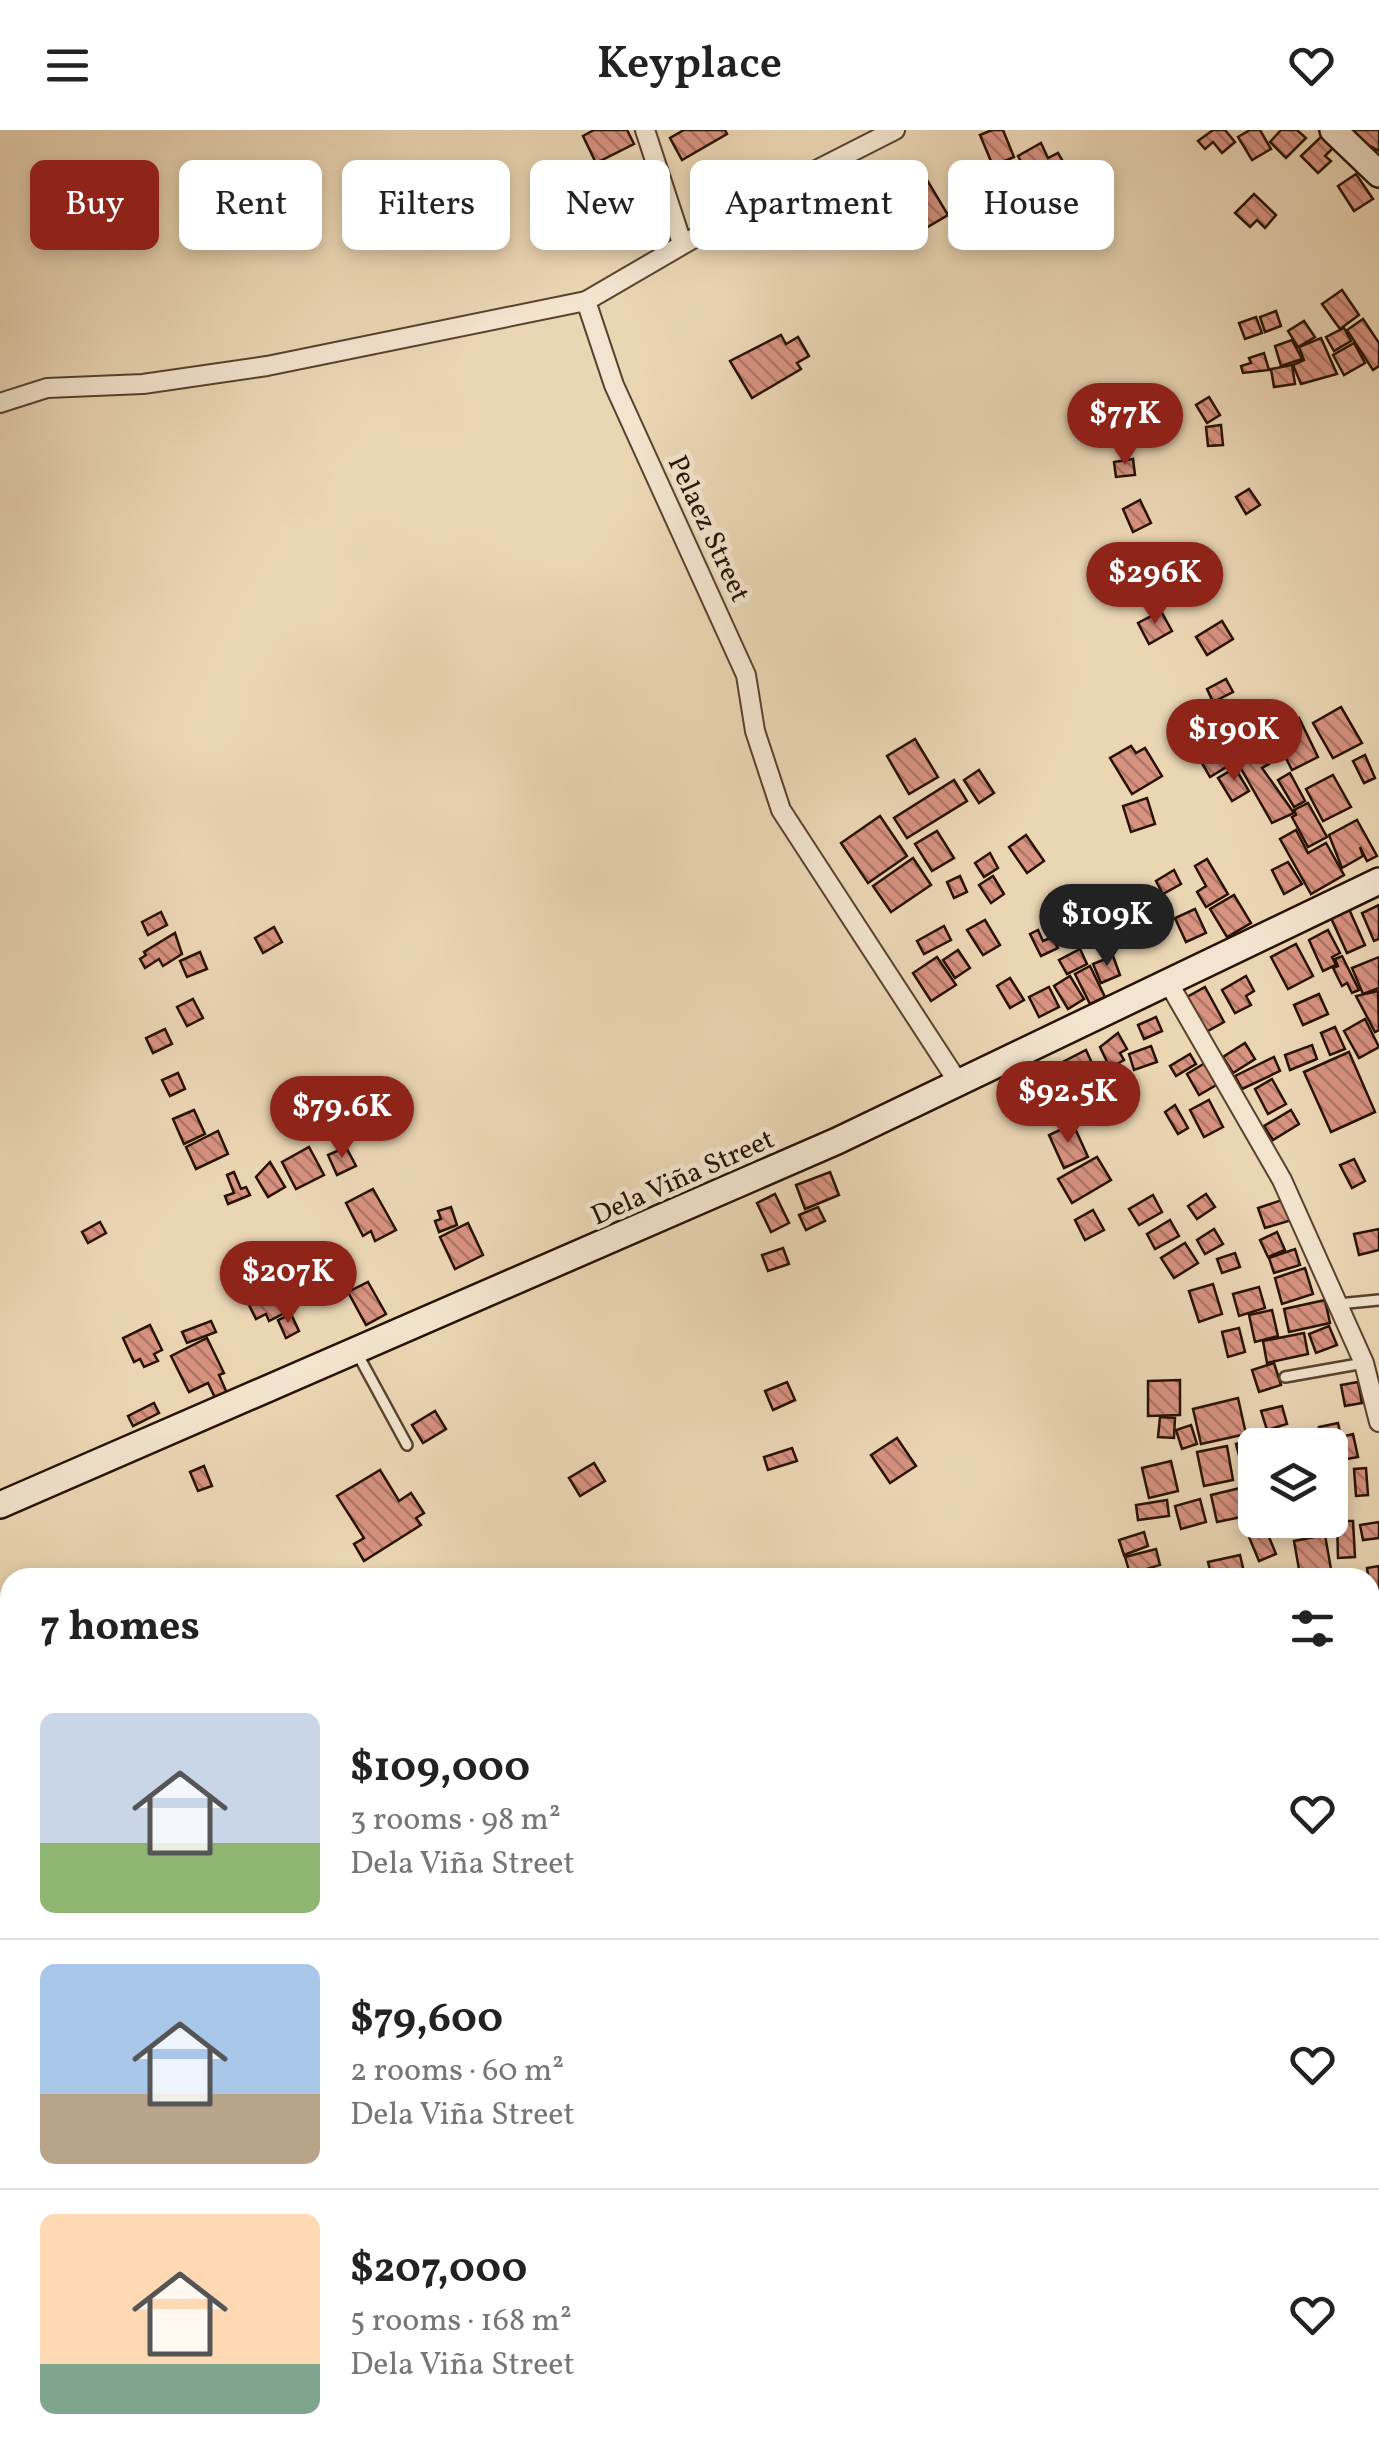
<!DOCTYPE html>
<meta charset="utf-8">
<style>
body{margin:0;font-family:Vollkorn,serif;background:#f6f6f6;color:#222;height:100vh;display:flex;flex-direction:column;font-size:38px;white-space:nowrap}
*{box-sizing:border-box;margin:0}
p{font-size:32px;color:#767676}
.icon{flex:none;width:55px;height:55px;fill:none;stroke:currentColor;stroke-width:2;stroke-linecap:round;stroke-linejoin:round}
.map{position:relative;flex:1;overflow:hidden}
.drawer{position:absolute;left:0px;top:1438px;width:1380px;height:892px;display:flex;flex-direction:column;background:#fff;border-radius:30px 30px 0 0;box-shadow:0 5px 15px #0003}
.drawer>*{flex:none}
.top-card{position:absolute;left:30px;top:30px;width:1320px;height:90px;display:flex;gap:20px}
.controls{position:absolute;left:1238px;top:1298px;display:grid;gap:20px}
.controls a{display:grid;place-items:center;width:110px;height:110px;border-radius:15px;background:#fff;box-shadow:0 5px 15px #0003;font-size:50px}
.price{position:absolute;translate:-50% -85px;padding:0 22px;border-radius:35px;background:#8f2418;color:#fff;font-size:32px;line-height:65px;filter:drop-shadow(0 2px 5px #0008)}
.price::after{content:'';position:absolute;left:50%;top:60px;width:30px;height:22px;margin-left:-15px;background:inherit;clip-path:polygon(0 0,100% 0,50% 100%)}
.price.on{background:#222;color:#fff}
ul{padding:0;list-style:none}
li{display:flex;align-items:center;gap:30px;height:250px;padding:0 40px}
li+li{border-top:2px solid #e0e0e0}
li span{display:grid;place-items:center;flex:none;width:280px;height:200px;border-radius:15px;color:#555}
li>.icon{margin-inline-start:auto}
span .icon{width:120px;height:120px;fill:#fffc;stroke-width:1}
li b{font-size:42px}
h2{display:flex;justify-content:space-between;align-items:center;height:120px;padding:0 40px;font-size:42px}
.tag{padding:0 35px;border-radius:15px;background:#fff;box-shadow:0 5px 15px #0003;font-size:35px;line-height:90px}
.tag.on{background:#8f2418;color:#fff}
header{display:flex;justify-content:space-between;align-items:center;height:130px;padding:0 40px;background:#fff;font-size:45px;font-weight:600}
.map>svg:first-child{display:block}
.wetland{fill:url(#wetland-marsh);stroke:#6f6847;stroke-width:2.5}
.building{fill:url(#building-back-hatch);stroke:#281100;stroke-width:2.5}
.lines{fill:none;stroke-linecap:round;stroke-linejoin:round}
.lane-casing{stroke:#59422d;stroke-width:14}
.street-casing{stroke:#59422d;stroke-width:22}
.secondary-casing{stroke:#281100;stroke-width:30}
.lane{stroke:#f2e4ce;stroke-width:9}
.street{stroke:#f2e4ce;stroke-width:18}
.secondary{stroke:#f2e4ce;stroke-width:25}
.labels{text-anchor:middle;stroke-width:10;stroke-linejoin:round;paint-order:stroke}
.street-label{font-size:28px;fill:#281100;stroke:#f2e4ce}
</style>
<header><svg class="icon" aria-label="menu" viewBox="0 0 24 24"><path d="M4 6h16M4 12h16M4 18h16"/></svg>Keyplace<svg class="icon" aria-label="heart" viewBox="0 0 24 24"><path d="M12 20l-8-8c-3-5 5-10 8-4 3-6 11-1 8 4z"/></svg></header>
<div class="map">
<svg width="1379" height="2329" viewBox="0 0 1379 2329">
<defs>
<pattern id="wetland-marsh" width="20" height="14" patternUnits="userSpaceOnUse" patternTransform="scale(2.5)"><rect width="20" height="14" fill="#b6be8e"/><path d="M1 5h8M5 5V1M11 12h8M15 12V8" fill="none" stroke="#9ca279"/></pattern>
<pattern id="building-back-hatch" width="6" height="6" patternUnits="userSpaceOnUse" patternTransform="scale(2.5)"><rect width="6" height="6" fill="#d79280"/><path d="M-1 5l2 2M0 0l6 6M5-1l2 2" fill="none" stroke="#ae7666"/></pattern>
</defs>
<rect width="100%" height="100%" fill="#ebd6b4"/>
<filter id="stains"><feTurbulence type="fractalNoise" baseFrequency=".002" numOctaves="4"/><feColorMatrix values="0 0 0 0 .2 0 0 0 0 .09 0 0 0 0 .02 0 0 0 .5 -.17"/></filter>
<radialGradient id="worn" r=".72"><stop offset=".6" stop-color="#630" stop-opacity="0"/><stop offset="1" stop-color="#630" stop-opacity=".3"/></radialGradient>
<polygon class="wetland" points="1379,2195 1379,2329 0,2329 0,2285 10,2290 10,2320 1370,2320 1370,2196"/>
<g class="building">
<polygon points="594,0 627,0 634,14 596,33 583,6"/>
<polygon points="725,0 727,4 682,30 670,8 684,0"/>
<polygon points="992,0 1003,0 1014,27 993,36 980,5"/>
<polygon points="1213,0 1225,0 1235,12 1222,23 1213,12 1205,19 1198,11"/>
<polygon points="1250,0 1260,0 1271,19 1252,30 1238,7"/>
<polygon points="1281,0 1297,0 1306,8 1286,28 1270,12"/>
<polygon points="1340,0 1379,0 1379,21"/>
<polygon points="1323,5 1334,17 1325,26 1331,31 1318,43 1301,26"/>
<polygon points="1041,13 1048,28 1058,23 1065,35 1031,50 1018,26"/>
<polygon points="921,40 948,85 914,105 887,60"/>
<polygon points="1356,44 1373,69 1354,81 1338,56"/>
<polygon points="1059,50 1075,79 1056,90 1045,57"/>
<polygon points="1254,64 1276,85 1265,98 1257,90 1250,97 1235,83"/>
<polygon points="1342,160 1359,185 1340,199 1322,174"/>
<polygon points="1276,181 1281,196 1265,202 1260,187"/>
<polygon points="1256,187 1262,203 1245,209 1239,193"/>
<polygon points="1363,189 1379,213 1379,236 1373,240 1347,200"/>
<polygon points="1304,191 1315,207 1298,217 1288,201"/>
<polygon points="1344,198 1351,211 1334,221 1326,207"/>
<polygon points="781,205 786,214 798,207 809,226 797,233 801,239 752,268 730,231"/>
<polygon points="1321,208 1337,244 1301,254 1293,235 1304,230 1299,217"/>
<polygon points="1292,210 1302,229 1281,236 1275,216"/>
<polygon points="1354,213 1365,233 1344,245 1333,225"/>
<polygon points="1264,223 1269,240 1243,243 1241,236 1251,233 1249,228"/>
<polygon points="1292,235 1295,254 1274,257 1271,239"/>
<polygon points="1209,267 1220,285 1207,293 1196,275"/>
<polygon points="1139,287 1144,301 1126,309 1120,295"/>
<polygon points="1221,295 1223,315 1208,316 1206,297"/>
<polygon points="1133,329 1135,345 1116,347 1114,332"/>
<polygon points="1249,359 1260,375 1246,384 1236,367"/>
<polygon points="1140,370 1151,393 1133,402 1123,379"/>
<polygon points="1164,415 1175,437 1159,444 1149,422"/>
<polygon points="1161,481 1172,501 1149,514 1138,493"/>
<polygon points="1222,491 1233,509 1207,525 1196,507"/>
<polygon points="1226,549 1233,562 1213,572 1207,559"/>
<polygon points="1341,577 1362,613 1333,628 1313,593"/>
<polygon points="1210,579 1220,594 1206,603 1196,587"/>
<polygon points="1239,583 1247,599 1230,607 1222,591"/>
<polygon points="1299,588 1318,627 1292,640 1272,601"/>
<polygon points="1210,606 1228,636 1210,647 1192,616"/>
<polygon points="1248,607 1257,622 1234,635 1226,620"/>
<polygon points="915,609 938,647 909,664 887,626"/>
<polygon points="1131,616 1136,623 1145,618 1162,646 1132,664 1110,628"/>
<polygon points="1262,623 1269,634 1262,638 1294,683 1272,693 1239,635"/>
<polygon points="1365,625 1375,648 1364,653 1353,631"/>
<polygon points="1235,638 1249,661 1232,671 1218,648"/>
<polygon points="979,640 994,663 979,673 964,650"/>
<polygon points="1290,643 1305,671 1294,677 1278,650"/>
<polygon points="1333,645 1351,677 1323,691 1306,659"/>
<polygon points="954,650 967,671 907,708 894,688"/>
<polygon points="1147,668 1155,694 1131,702 1123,676"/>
<polygon points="1308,673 1327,707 1308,717 1292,687 1296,685 1294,680"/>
<polygon points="880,686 907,726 868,753 841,713"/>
<polygon points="1357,690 1377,726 1367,731 1360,717 1363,726 1342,738 1329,705"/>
<polygon points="1296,700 1308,723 1326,713 1344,745 1311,764 1280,709"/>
<polygon points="937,701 954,728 932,741 915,714"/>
<polygon points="1026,705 1044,731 1027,743 1009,717"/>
<polygon points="990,723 998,738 984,747 975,733"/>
<polygon points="913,728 931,755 891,782 873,756"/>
<polygon points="1207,729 1228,764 1206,777 1197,762 1206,756 1195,736"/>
<polygon points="1288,732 1302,754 1284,764 1272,740"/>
<polygon points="1174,740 1181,754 1163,764 1156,751"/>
<polygon points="960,746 967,762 954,768 947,752"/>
<polygon points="993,746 1004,764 991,773 979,755"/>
<polygon points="1234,765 1251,793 1227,807 1210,779"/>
<polygon points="1132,767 1142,797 1114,809 1102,780"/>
<polygon points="1379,775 1379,809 1374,811 1362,783"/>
<polygon points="1195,779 1206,803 1186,812 1175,788"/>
<polygon points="1349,779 1365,815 1347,823 1331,788"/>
<polygon points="161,782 167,795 148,805 142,792"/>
<polygon points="985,790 1000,815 983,825 967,800"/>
<polygon points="944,796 951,810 924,824 917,811"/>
<polygon points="274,797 282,812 263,823 255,808"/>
<polygon points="1038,800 1043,811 1052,807 1058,818 1041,826 1030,804"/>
<polygon points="1328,800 1340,823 1332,827 1336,835 1323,841 1309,810"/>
<polygon points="175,803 182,824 163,836 159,829 145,838 140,829 146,825 144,822"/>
<polygon points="1296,814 1313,846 1288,859 1271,827"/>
<polygon points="1080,819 1087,834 1067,844 1059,830"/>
<polygon points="958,820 970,838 955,848 943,830"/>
<polygon points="200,822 207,839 187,847 180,831"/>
<polygon points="1113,826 1120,845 1101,853 1093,834"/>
<polygon points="1342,826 1359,860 1352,863 1347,853 1342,856 1333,838 1338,836 1335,829"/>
<polygon points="937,827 956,855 931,871 913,843"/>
<polygon points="1379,827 1379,858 1363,864 1352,838"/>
<polygon points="1090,836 1105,867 1090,874 1075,844"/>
<polygon points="1070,846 1084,869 1068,879 1054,856"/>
<polygon points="1246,846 1254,861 1246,866 1251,875 1235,883 1222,860"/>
<polygon points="1010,848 1024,870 1010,878 997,856"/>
<polygon points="1049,857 1059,877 1039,887 1029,867"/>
<polygon points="1205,857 1224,892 1206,902 1187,867"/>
<polygon points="1378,861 1379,900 1375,902 1356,866"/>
<polygon points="1319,864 1328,884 1303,895 1294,875"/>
<polygon points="193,869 203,888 187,896 177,877"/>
<polygon points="1156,887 1162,901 1144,909 1138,895"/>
<polygon points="1365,889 1379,917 1359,928 1344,901"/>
<polygon points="1335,897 1345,919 1330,925 1321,903"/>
<polygon points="165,899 172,914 153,923 146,908"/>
<polygon points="1118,903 1127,919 1120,923 1124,930 1110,938 1100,917"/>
<polygon points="1245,913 1255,929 1233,943 1223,927"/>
<polygon points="1312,915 1317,929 1290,940 1285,925"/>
<polygon points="1151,916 1157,932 1134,940 1129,924"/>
<polygon points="1086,920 1104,959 1072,975 1053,937"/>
<polygon points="1349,922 1375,982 1331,1002 1304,942"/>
<polygon points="1190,924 1196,934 1176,946 1170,936"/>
<polygon points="1274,927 1280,941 1242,959 1235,946"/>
<polygon points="1205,933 1218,954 1199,965 1187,944"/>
<polygon points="178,943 185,959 170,966 162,950"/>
<polygon points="1272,949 1286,974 1268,984 1255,959"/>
<polygon points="1028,968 1037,986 1022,993 1013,975"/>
<polygon points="1209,970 1223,997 1204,1007 1190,980"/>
<polygon points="1175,975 1188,998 1178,1004 1165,982"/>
<polygon points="194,980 205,1004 184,1014 173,989"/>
<polygon points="1291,980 1299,994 1273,1010 1264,996"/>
<polygon points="1073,994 1088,1027 1064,1038 1049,1005"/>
<polygon points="218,1001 228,1024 196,1039 186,1017"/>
<polygon points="309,1017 324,1045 296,1059 282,1032"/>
<polygon points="346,1017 356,1036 337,1045 328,1025"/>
<polygon points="1097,1027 1111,1050 1072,1073 1058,1049"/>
<polygon points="1354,1029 1365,1051 1352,1058 1340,1035"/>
<polygon points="270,1032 285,1057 268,1067 256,1047"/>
<polygon points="234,1042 241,1059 246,1057 250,1065 228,1074 225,1066 234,1063 227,1045"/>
<polygon points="830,1042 839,1065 805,1079 796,1055"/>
<polygon points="373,1059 396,1100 375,1111 371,1101 363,1106 346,1073"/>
<polygon points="775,1064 789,1093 771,1102 757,1073"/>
<polygon points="1206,1064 1215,1077 1197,1089 1188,1076"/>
<polygon points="1153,1065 1162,1082 1139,1095 1129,1079"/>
<polygon points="1285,1069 1292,1090 1265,1098 1258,1078"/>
<polygon points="451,1077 457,1095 439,1102 435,1091 441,1089 438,1081"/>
<polygon points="818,1077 825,1091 806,1100 799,1085"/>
<polygon points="1093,1080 1104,1100 1085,1110 1075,1090"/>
<polygon points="1170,1090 1179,1106 1155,1119 1147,1104"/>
<polygon points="100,1092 106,1103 88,1113 82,1102"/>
<polygon points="468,1093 483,1125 455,1139 440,1107"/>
<polygon points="1214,1099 1223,1114 1205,1124 1197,1110"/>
<polygon points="1379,1099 1379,1120 1359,1125 1354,1104"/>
<polygon points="1277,1102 1285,1120 1268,1127 1260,1110"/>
<polygon points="1185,1113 1198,1133 1174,1148 1161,1128"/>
<polygon points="783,1118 789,1134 768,1141 762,1125"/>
<polygon points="1295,1119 1300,1135 1274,1143 1269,1128"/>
<polygon points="1235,1123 1240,1137 1222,1143 1217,1129"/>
<polygon points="1305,1138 1313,1164 1282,1174 1275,1148"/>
<polygon points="280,1145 296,1177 269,1191 266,1184 256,1189 243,1163"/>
<polygon points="368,1152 386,1184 366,1195 348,1162"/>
<polygon points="1213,1154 1222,1184 1199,1192 1189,1161"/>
<polygon points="1259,1157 1265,1178 1239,1186 1233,1164"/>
<polygon points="1325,1170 1330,1193 1289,1202 1284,1179"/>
<polygon points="1272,1180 1278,1206 1255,1212 1249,1185"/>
<polygon points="291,1184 299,1201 286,1208 278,1190"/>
<polygon points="211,1191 216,1202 187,1213 182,1202"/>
<polygon points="150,1195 162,1220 154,1224 158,1231 144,1237 140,1229 134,1232 123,1208"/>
<polygon points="1329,1196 1337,1215 1316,1223 1309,1204"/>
<polygon points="1239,1198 1245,1222 1228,1227 1222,1202"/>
<polygon points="1304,1203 1308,1224 1267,1233 1263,1211"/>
<polygon points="207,1208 224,1243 219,1245 227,1263 215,1268 208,1253 189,1262 171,1226"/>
<polygon points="1274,1233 1281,1255 1259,1262 1252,1240"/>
<polygon points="1180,1250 1180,1285 1148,1286 1148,1251"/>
<polygon points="787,1252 795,1270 773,1280 765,1261"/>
<polygon points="1358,1252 1362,1273 1345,1276 1341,1255"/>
<polygon points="1238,1268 1246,1304 1201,1314 1193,1279"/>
<polygon points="154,1273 159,1283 133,1296 128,1286"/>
<polygon points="1282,1276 1287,1294 1267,1300 1261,1281"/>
<polygon points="435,1281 446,1299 423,1313 412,1295"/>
<polygon points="1160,1287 1175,1288 1174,1308 1158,1307"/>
<polygon points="1338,1293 1341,1307 1353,1304 1358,1327 1330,1332 1330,1315 1323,1315 1319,1297"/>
<polygon points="1191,1295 1197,1314 1182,1319 1176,1300"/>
<polygon points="1263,1307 1265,1315 1255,1315 1255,1329 1241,1333 1236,1314"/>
<polygon points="897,1308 916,1336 890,1353 871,1325"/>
<polygon points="1227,1316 1233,1350 1204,1356 1197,1322"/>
<polygon points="792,1318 797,1331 768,1340 764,1327"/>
<polygon points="1171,1331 1178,1361 1149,1368 1142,1338"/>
<polygon points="594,1333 605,1351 580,1366 569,1348"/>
<polygon points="204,1336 212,1356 198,1361 190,1342"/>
<polygon points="1366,1338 1368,1365 1356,1366 1354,1339"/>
<polygon points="380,1340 399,1371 411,1363 424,1383 416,1388 421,1395 364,1431 354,1414 364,1408 337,1366"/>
<polygon points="1240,1358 1246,1386 1217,1392 1211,1365"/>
<polygon points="1200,1369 1206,1392 1181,1399 1175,1376"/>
<polygon points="1167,1370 1169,1386 1138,1390 1136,1375"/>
<polygon points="1337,1391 1353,1391 1355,1427 1338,1428"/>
<polygon points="1379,1392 1379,1408 1363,1410 1360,1395"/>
<polygon points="1266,1400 1276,1424 1259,1431 1249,1407"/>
<polygon points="1144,1402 1148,1416 1124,1425 1119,1410"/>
<polygon points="1325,1405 1331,1439 1326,1440 1328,1448 1300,1445 1294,1411"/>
<polygon points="1156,1419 1160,1435 1130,1444 1125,1427"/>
<polygon points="1240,1425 1244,1442 1212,1448 1208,1432"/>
<polygon points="1379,1436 1379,1495 1375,1495 1367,1438"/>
<polygon points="0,1492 10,1504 10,1568 0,1564"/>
<rect x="1370" y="1659" width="9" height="28"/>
<polygon points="1379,1746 1379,1777 1370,1777 1370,1747"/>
<polygon points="1370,1929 1379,1929 1379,1979 1370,1980"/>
</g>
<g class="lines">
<g class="lane-casing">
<g id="lane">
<polyline points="1338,1174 1379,1170"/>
<polyline points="357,1223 407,1315"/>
<polyline points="1285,1247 1364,1233"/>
<polyline points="1370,1506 1379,1506"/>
</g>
</g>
<g class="street-casing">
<g id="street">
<polyline points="645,0 682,113"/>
<polyline points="895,0 775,61 586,171 614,255 746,545 755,601 781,680 958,952"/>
<polyline points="0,273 47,258 143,254 267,236 586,171"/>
<polyline points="1168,852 1282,1050 1364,1233 1379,1292"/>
<polyline points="1370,1615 1379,1611"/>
<polyline points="1370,1738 1379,1738"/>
<polyline points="1370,2032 1379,2052"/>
</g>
</g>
<g class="secondary-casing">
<g id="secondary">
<polyline points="1333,0 1379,44"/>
<polyline points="0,1375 837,1011 1379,751"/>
</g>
</g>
<use href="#lane" class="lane"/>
<use href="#street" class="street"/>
<use href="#secondary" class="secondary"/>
</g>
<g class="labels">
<g class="street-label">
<text transform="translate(710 398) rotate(65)" y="10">Pelaez Street</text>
<text transform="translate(682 1046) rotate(-24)" y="10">Dela Viña Street</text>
</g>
</g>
<rect width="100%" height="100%" filter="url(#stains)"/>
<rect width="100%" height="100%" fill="url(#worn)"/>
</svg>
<div class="controls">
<a><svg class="icon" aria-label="layers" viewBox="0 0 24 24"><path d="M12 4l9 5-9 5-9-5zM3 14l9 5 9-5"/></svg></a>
</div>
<b class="price" style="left:1125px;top:338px">$77K</b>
<b class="price" style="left:1155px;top:497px">$296K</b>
<b class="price" style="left:1234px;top:654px">$190K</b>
<b class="price on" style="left:1107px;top:839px">$109K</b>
<b class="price" style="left:1068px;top:1016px">$92.5K</b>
<b class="price" style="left:342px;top:1031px">$79.6K</b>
<b class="price" style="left:288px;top:1196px">$207K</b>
<div class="top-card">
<a class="tag on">Buy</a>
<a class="tag">Rent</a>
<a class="tag">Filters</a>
<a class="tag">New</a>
<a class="tag">Apartment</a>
<a class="tag">House</a>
</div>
<section class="drawer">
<h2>7 homes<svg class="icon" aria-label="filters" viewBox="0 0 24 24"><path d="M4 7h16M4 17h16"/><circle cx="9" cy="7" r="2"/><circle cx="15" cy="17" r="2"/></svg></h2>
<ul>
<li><span style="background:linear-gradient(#c9d6e8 65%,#8fb573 0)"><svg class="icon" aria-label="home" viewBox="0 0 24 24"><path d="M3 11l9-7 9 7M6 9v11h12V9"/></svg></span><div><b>$109,000</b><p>3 rooms · 98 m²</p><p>Dela Viña Street</p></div><svg class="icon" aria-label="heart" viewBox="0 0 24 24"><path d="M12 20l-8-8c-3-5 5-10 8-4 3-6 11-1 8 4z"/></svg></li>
<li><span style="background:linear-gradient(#a9c7e8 65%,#b9a48a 0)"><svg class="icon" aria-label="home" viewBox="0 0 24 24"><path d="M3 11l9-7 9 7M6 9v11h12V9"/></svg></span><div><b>$79,600</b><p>2 rooms · 60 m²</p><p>Dela Viña Street</p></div><svg class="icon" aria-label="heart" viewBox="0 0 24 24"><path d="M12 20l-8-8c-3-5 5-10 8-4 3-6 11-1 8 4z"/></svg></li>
<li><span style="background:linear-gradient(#ffd9b3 75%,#7fa58c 0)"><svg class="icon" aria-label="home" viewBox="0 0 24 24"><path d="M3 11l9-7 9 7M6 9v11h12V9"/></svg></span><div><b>$207,000</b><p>5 rooms · 168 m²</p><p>Dela Viña Street</p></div><svg class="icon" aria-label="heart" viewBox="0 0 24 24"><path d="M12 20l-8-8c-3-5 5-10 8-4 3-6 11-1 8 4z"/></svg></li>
</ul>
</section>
</div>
